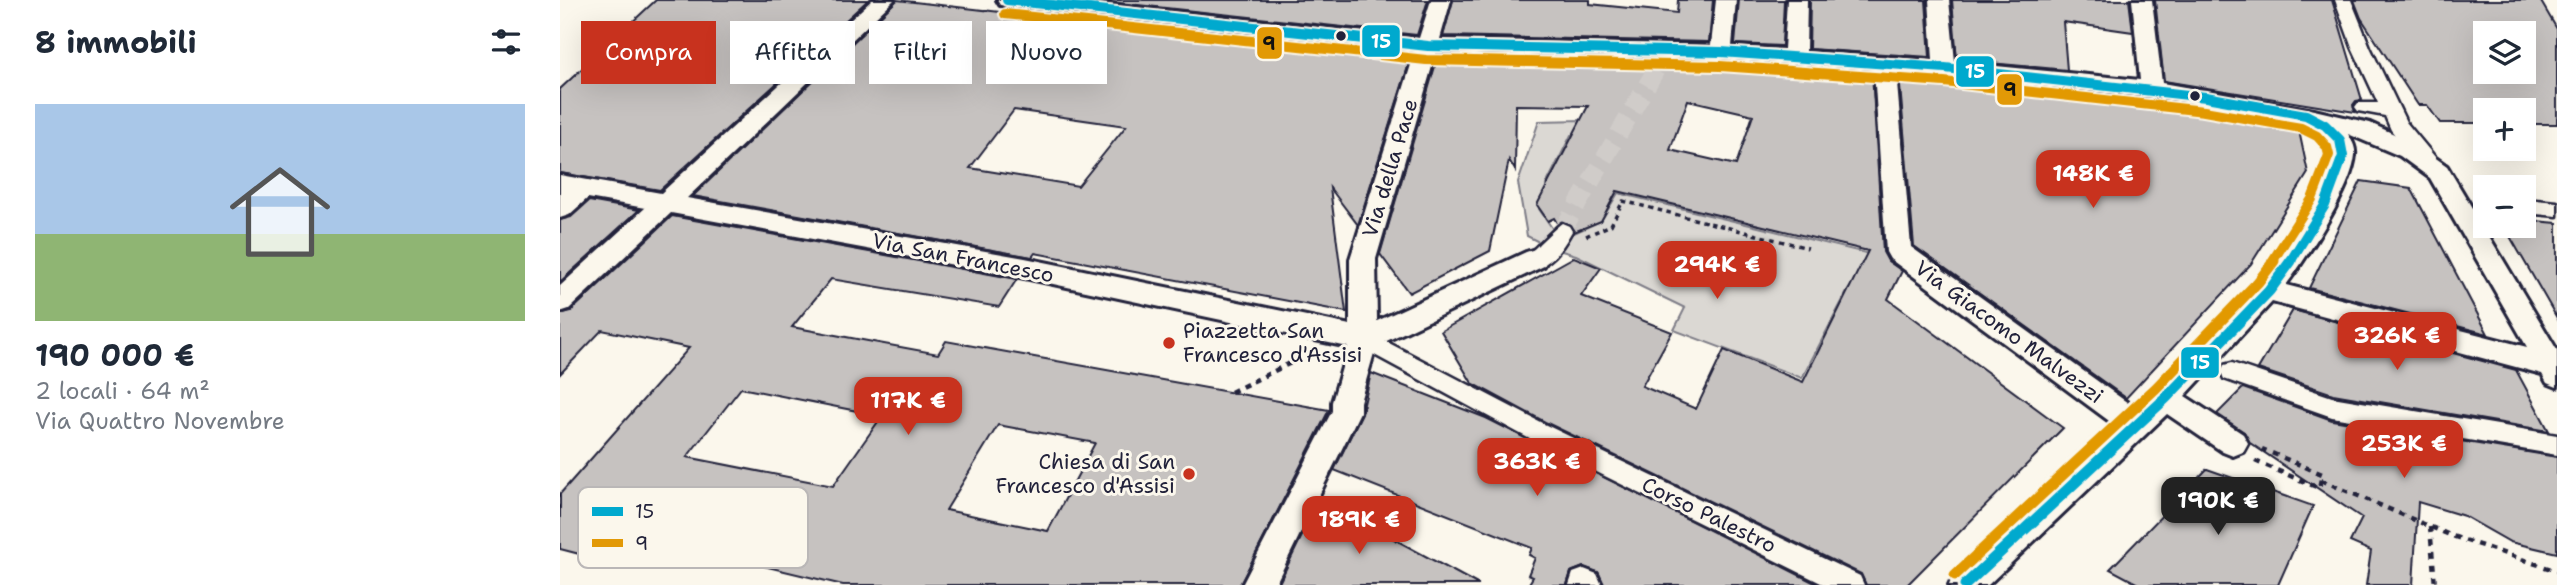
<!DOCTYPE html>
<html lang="it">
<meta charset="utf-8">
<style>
body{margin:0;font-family:"Shantell Sans",sans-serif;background:#f2f2f3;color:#1f2937;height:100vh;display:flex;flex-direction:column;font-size:26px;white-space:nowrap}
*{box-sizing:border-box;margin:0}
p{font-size:23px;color:#747a83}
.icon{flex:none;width:38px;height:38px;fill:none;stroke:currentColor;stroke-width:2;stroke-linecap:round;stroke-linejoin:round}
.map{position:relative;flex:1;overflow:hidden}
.details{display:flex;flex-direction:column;background:#fff;width:560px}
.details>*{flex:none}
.banner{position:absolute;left:21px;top:21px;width:665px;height:63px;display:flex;gap:14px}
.tools{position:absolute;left:1913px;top:21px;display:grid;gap:14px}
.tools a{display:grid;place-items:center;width:63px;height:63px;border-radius:0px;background:#fff;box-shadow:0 7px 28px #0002;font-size:35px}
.price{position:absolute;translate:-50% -60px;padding:0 16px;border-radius:14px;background:#c8321e;color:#fff;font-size:23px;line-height:46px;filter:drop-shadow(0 2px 4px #0008)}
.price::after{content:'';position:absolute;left:50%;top:42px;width:21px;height:16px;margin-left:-10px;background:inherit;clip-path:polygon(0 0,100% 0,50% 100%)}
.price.active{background:#222;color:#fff}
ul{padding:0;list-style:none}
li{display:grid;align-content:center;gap:14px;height:371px;padding:0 35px}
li+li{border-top:2px solid #e0e1e3}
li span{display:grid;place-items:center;height:217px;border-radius:0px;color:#555}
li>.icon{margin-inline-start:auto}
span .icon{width:126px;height:126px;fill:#fffc;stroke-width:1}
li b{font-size:30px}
h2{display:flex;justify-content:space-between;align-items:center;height:84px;padding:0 35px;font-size:30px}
.tag{padding:0 24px;border-radius:0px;background:#fff;box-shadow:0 7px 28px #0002;font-size:24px;line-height:63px}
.tag.active{background:#c8321e;color:#fff}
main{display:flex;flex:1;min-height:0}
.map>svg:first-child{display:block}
.green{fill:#dbd8d3;stroke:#7e7d87;stroke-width:2}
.building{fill:#c6c2c0;stroke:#22223b;stroke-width:2;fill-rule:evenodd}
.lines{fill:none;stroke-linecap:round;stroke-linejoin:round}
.pedestrian-tunnel{stroke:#d0ccc9;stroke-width:18;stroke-dasharray:18 10;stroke-linecap:butt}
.pedestrian-casing{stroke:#22223b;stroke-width:5}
.minor-casing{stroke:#22223b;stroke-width:6}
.path-far1{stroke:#22223b;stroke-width:3.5;stroke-dasharray:4.5 4.5;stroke-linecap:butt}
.path{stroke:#22223b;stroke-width:4.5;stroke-dasharray:6 6;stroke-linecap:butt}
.pedestrian{fill:#fbf7ec;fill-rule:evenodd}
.minor{fill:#fbf7ec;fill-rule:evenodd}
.bus-1-far1-casing{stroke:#fbf7ec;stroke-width:14}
.bus-1-casing{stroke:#fbf7ec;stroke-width:17}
.bus-2-far1-casing{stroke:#fbf7ec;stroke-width:14}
.bus-2-casing{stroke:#fbf7ec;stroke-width:17}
.bus-1-far1{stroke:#00a9ce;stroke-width:10}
.bus-1{stroke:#00a9ce;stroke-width:11}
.bus-2-far1{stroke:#e29906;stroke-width:10}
.bus-2{stroke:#e29906;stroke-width:11}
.bus-dot{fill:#22223b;stroke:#fbf7ec;stroke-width:2.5}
.poi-dot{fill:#c8321e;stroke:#fbf7ec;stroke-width:2.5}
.labels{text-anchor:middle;stroke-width:6;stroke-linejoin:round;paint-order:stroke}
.street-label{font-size:21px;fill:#22223b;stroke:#fbf7ec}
.poi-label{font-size:21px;fill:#22223b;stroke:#fbf7ec;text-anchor:start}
.key{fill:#fbf7ec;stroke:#bab7b7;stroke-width:2}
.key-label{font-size:19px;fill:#22223b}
.line-badge{stroke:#fbf7ec;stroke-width:2.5}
.badge-label{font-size:19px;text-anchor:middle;font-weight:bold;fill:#fff}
.pale-badge-label{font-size:19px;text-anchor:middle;font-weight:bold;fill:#111}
</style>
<main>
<section class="details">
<h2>8 immobili<svg class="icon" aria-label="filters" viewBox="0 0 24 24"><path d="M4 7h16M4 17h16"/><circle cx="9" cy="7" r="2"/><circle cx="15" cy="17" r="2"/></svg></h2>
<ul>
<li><span style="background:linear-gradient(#a9c7e8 60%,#8fb573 0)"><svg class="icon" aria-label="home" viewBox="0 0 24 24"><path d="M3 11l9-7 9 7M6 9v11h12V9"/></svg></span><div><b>190 000 €</b><p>2 locali · 64 m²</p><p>Via Quattro Novembre</p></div></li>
</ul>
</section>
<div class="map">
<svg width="1997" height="585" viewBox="0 0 1997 585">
<rect width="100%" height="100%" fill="#fbf7ec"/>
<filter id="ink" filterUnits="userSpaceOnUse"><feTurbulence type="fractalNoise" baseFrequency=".0143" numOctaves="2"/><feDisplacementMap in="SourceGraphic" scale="14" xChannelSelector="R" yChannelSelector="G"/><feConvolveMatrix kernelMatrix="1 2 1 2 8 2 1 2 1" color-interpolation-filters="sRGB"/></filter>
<g filter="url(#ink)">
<polygon class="green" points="1023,120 1017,135 1011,135 986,185 990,188 979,209 992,228 1012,234 1041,221 1058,193 1314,255 1288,290 1242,378 1114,330 1125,308 1016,255 991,248 967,236 958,183 979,121"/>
<g class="building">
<polygon points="96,0 308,0 100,190 0,173 0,89"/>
<path d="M337 0 501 19V15L852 54 798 225 770 188 786 312 475 253 472 257 133 196ZM454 110 566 126 518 186 410 168Z"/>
<polygon points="531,0 868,0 857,35"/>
<polygon points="893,0 1030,0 1030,4 1117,13 1118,0 1153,0 1149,42 883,36"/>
<polygon points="1179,0 1224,0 1222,46 1175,44"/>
<polygon points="1250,0 1366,0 1370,57 1249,49"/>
<polygon points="1392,0 1569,0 1573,32 1503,22 1507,70 1397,60"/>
<polygon points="1595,0 1772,0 1802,100 1796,101 1793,105 1795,112 1604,81"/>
<path d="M1794 0H1980L1997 29V124H1964V110H1925V123H1880L1867 105H1858L1801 18ZM1925 33H1964V72H1925Z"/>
<path d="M878 56 1161 62 1312 72 1323 252 1328 261 1342 271 1328 299 1503 428 1347 585H1306L1301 574 985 422 912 383 881 331 1014 257 1041 268 1021 296 1112 332 1082 386 1136 409 1164 350 1243 382 1308 251 1057 191 1041 221 1014 232 1011 225 1003 221 997 223 994 218 988 221 977 205 1028 106 956 105 955 170 949 160 930 251 849 293 820 254ZM1128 100 1193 115 1176 165 1110 150Z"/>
<polygon points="1339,75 1592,100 1738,126 1748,173 1691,264 1566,398 1354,246"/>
<polygon points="1801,181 1851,188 1928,334 1749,288"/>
<polygon points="29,201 79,210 0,282 0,220 11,217"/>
<path d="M112 216 457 279 439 307 271 279 232 327 378 354 386 341 769 410 680 585H283L57 531 35 558 0 549V494L129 348 42 330 0 374V314L11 311ZM181 388 322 416 273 486 127 457ZM438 425 535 443 488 531 386 510Z"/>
<polygon points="1964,220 1997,223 1997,318 1944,226 1964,226"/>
<polygon points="1733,310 1956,370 1989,431 1773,394 1698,369"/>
<polygon points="811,373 926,418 1259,585 1044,585 1038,572 1023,567 1011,572 1007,585 968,585 973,577 968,575 975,558 969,555 972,548 774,470 802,413"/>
<polygon points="1683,388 1772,420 1997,457 1997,553 1950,542 1904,516 1858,502 1853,585 1806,585 1811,551 1790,542 1802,518 1690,443 1684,432 1657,414"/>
<polygon points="1647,469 1753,506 1718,585 1580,585 1550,569"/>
<polygon points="760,499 919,585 718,585"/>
</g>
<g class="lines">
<polyline class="pedestrian-tunnel" points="1002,231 1100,63"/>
<g class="pedestrian-casing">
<g id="pedestrian">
<polygon points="1775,0 1791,0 1810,47 1846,122 1875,157 1878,162 1875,167 1861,167 1831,130 1825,116 1798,111 1795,107 1798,103 1818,103 1792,47"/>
<polygon points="1964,199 1997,202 1997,216 1964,213"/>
<path d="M1002 223 1009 226 1012 231C1003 247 989 271 968 265L965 259C967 255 998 225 1002 223Z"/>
<polygon points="804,330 984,424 1300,576 1304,585 1265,585 968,438 796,345 793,339 796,333"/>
<polygon points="1672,363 1772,397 1997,435 1997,455 1772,417 1664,379 1661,372 1664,365"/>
</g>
</g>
<g class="minor-casing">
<g id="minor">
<path d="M312 0H334L127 198 465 258 790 325V259L855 52 447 6 440 5 437 0H507L859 38 871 0H891L880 39 1151 45 1156 0H1176L1172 46 1224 49 1227 0H1247L1246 51 1373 60 1369 0H1389L1395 62 1580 80 1572 0H1592L1602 83 1754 110 1810 123 1856 144 1887 166 1997 350V387L1987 383 1982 374 1712 302 1625 396 1683 434 1688 443 1683 452 1673 456 1663 452 1607 414 1428 585H1389L1394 574 1556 426 1330 259 1326 252 1314 70 1161 59 876 53 816 259 817 321 966 252 975 249 984 252 988 259 984 266 816 346 800 402V412L715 585H682L772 411V402L788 347 465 278 111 213 9 309 0 312V286L85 208 28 198 9 215 0 218V175L101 193ZM1336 72 1592 97 1646 105 1751 126 1769 142C1775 158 1766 173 1759 187 1719 275 1644 342 1575 408L1351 247ZM1788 134 1840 156 1870 178 1967 347 1726 285C1747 257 1792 189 1795 155 1796 147 1792 141 1788 134Z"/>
<polygon points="1024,569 1037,574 1042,585 1009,585 1013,573"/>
</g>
</g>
<polyline class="path-far1" points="1026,236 1051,225 1063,201 1248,248"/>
<g class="path">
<polyline points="671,392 747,355"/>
<polyline points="1695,461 1759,488 1762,474 1702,449"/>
<polyline points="1761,480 1892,536 1997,571"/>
<polyline points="1870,527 1875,585"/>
</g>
<use href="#pedestrian" class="pedestrian"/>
<use href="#minor" class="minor"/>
<g class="bus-1-far1-casing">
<polyline id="bus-1-far1" points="447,0 868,46 1161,52 1385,68 1646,97 1746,115 1765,125 1780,140 1783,156 1765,205 1730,262"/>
</g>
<g class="bus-1-casing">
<polyline id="bus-1" points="1405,585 1606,398 1709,291 1731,261"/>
</g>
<g class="bus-2-far1-casing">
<polyline id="bus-2-far1" points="445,14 866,60 1160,66 1384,82 1644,111 1741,128 1757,136 1767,147 1769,155 1752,199 1712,262"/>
</g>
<g class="bus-2-casing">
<polyline id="bus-2" points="1395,575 1596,388 1698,282 1714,261"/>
</g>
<use href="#bus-1-far1" class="bus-1-far1"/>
<use href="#bus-1" class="bus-1"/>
<use href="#bus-2-far1" class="bus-2-far1"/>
<use href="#bus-2" class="bus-2"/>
</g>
</g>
<g class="bus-dot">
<circle cx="781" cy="36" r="6"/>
<circle cx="1635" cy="96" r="6"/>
</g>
<g class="poi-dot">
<circle cx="609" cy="343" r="7"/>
<circle cx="629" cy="474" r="7"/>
</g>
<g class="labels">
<g class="street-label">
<text transform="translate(830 168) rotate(-73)" y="7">Via della Pace</text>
<text transform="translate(403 258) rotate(11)" y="7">Via San Francesco</text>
<text transform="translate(1449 332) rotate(36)" y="7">Via Giacomo Malvezzi</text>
<text transform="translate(1149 515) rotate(26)" y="7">Corso Palestro</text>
</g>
<g class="poi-label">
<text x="623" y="338">Piazzetta San<tspan x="623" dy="24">Francesco d'Assisi</tspan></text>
<text x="615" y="469" text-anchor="end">Chiesa di San<tspan x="615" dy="24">Francesco d'Assisi</tspan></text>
</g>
</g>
<rect x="18" y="487" width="230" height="81" rx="10" class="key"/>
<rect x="32" y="507" width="31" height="9" fill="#00a9ce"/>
<rect x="32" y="539" width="31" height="8" fill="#e29906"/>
<g class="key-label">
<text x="75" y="518">15</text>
<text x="75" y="550">9</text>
</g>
<g class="line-badge">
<rect x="801" y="24" width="40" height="34" rx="7" fill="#00a9ce"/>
<rect x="696" y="26" width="27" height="34" rx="7" fill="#e29906"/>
<rect x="1395" y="55" width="40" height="33" rx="7" fill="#00a9ce"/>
<rect x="1436" y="73" width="27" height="33" rx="7" fill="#e29906"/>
<rect x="1620" y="346" width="40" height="33" rx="7" fill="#00a9ce"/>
</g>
<g class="badge-label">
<text x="821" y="48">15</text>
<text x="1415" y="78">15</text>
<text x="1640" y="369">15</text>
</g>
<g class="pale-badge-label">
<text x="709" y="50">9</text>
<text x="1450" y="96">9</text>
</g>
</svg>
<div class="tools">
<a><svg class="icon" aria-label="layers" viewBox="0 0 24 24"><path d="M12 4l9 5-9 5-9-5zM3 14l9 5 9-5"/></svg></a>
<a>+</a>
<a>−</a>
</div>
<b class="price" style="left:1533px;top:210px">148K €</b>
<b class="price" style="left:1157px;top:301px">294K €</b>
<b class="price" style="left:1837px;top:372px">326K €</b>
<b class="price" style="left:348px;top:437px">117K €</b>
<b class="price" style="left:1844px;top:480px">253K €</b>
<b class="price" style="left:977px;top:498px">363K €</b>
<b class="price active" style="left:1658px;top:537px">190K €</b>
<b class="price" style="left:799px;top:556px">189K €</b>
<div class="banner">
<a class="tag active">Compra</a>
<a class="tag">Affitta</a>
<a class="tag">Filtri</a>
<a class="tag">Nuovo</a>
</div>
</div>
</main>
